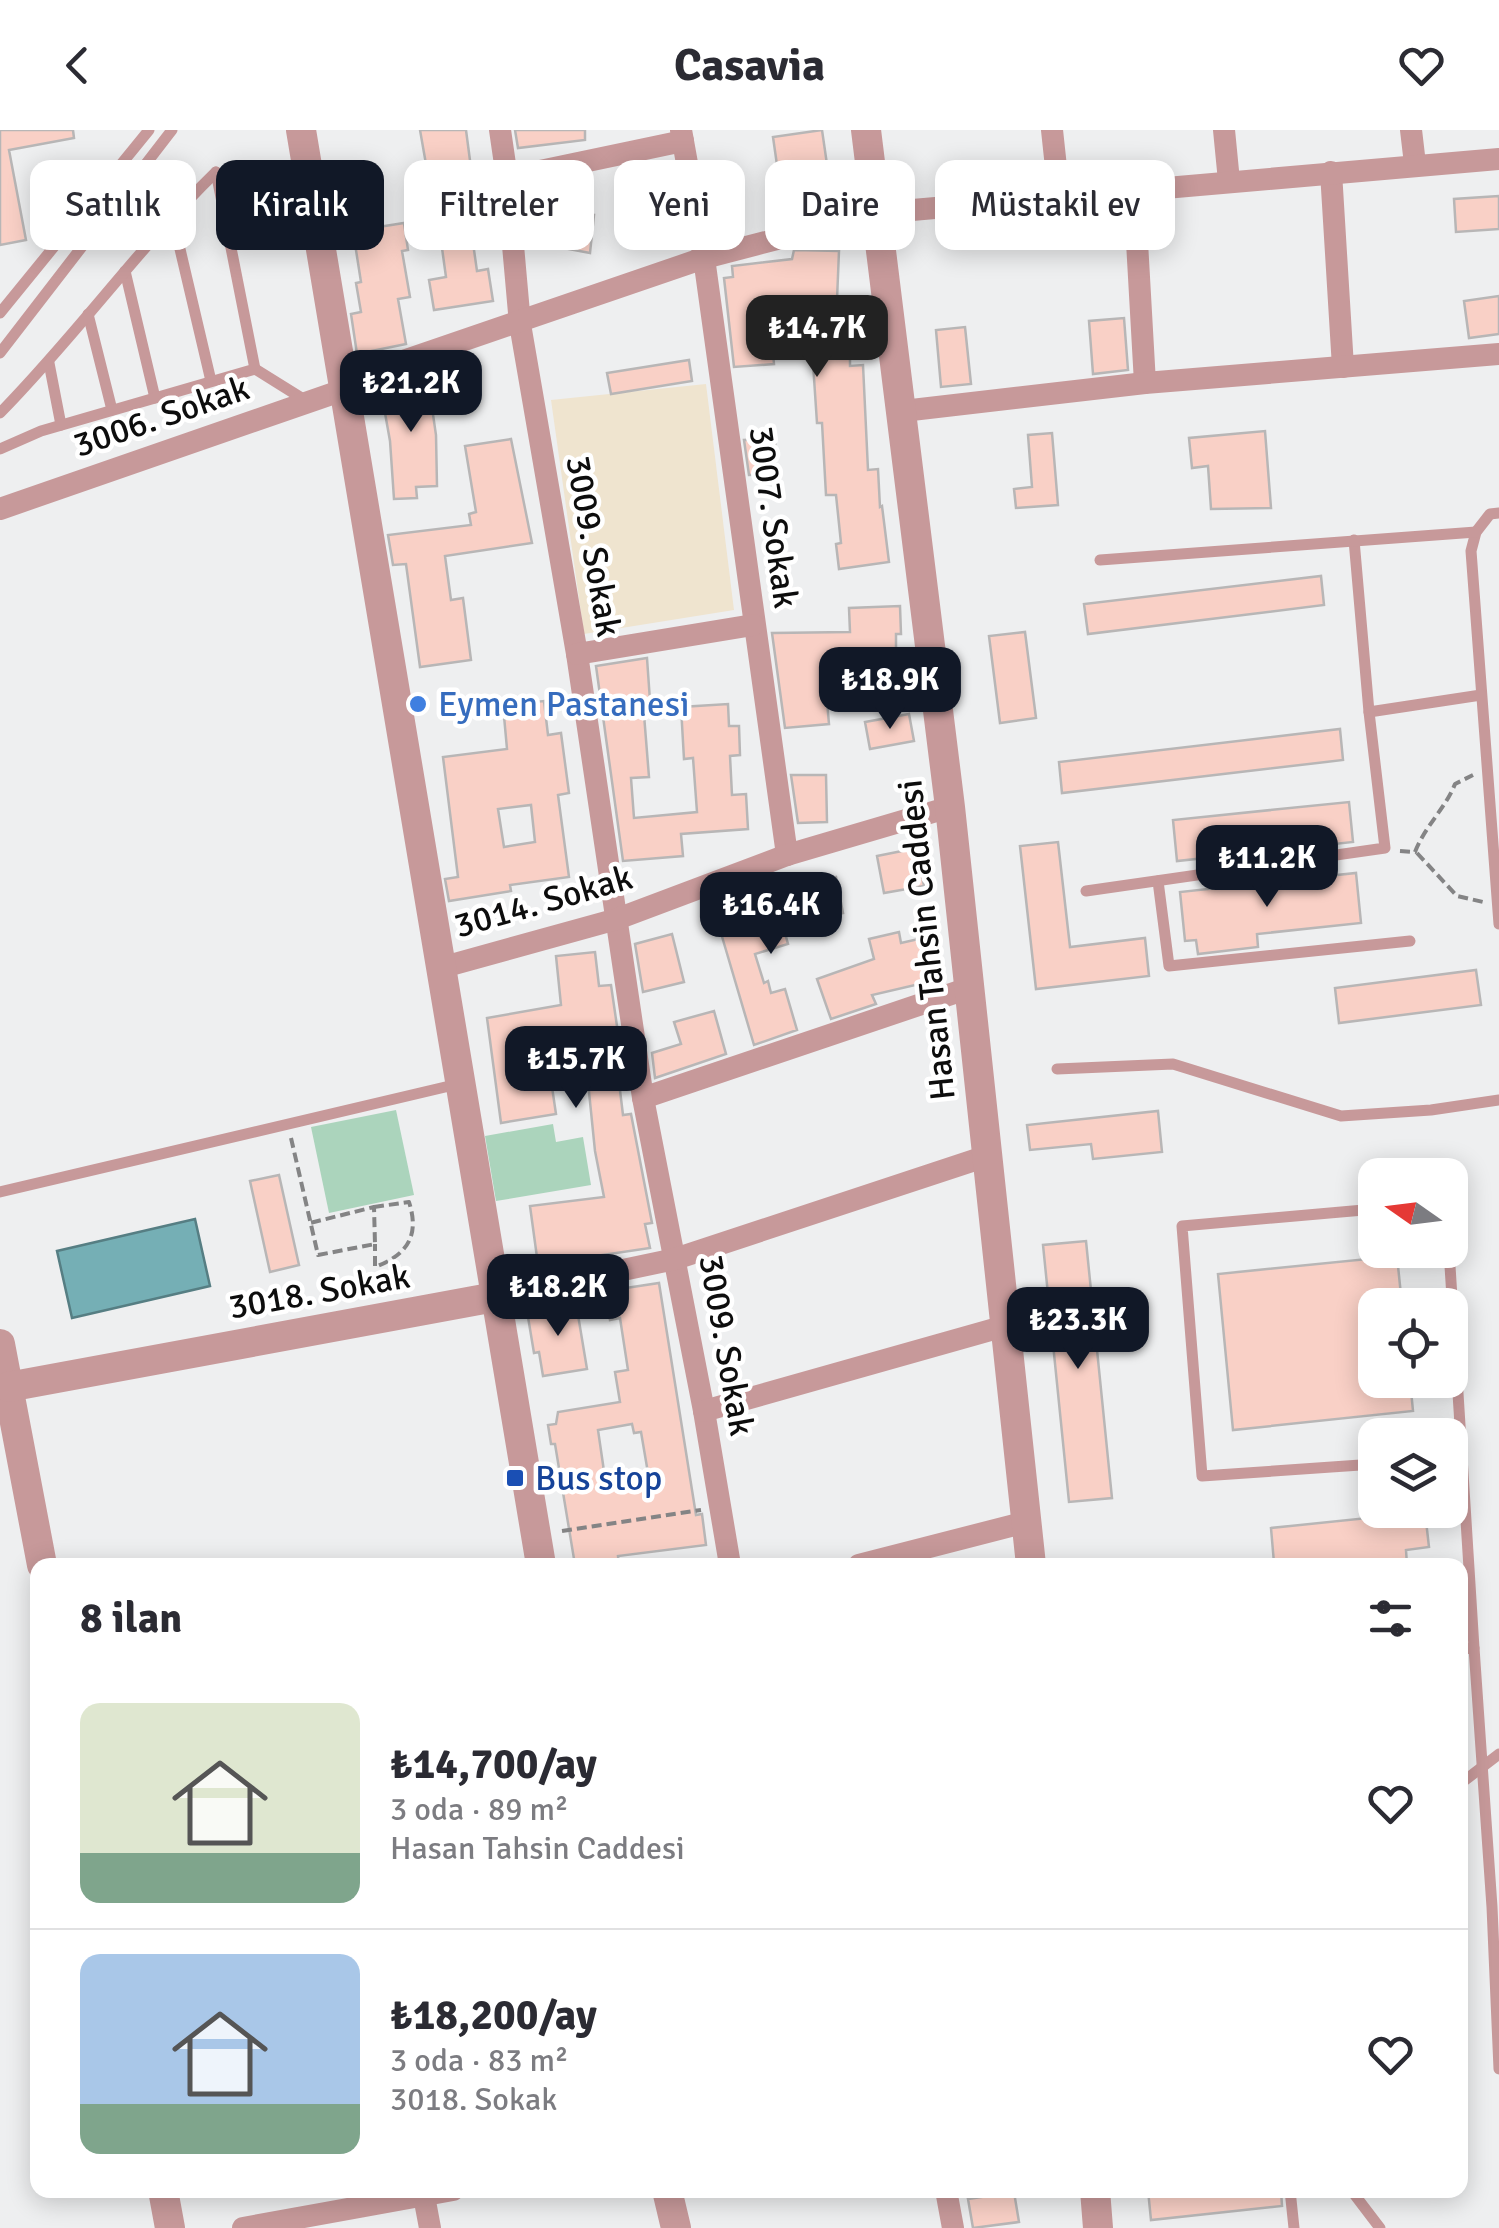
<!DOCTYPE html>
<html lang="tr">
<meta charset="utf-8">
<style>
body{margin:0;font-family:Signika,sans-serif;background:#f2f2f3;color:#2b2b33;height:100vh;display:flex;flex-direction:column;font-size:38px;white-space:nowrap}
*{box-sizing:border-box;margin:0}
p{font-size:32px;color:#7c7c81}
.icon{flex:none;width:55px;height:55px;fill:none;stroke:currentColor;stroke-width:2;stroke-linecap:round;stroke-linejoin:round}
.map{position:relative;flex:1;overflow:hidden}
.details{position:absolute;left:30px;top:1428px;width:1438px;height:640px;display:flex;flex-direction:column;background:#fff;border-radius:20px;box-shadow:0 5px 25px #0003}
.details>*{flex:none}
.hud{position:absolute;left:30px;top:30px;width:1440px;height:90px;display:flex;gap:20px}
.needle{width:65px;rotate:284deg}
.fabs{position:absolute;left:1358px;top:1028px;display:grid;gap:20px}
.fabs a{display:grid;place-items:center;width:110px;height:110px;border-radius:20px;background:#fff;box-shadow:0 5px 25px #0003;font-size:50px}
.price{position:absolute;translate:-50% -85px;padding:0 22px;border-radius:20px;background:#111827;color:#fff;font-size:32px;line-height:65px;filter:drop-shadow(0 2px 5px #0008)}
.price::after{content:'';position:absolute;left:50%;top:60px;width:30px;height:22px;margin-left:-15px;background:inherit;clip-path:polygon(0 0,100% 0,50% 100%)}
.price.active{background:#222;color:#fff}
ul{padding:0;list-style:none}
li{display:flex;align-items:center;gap:30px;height:250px;padding:0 50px}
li+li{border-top:2px solid #e1e1e2}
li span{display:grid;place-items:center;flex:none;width:280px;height:200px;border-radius:20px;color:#555}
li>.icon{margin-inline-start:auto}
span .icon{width:120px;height:120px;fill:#fffc;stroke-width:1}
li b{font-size:42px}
h2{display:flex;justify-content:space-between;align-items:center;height:120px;padding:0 50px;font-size:42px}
.chip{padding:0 35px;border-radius:20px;background:#fff;box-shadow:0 5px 25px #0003;font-size:35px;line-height:90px}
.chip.active{background:#111827;color:#fff}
header{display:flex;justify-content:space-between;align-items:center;height:130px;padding:0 50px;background:#fff;font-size:45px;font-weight:800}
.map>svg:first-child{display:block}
.education{fill:#efe4cf}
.green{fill:#abd4bc}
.water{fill:#75afb5;stroke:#567e83;stroke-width:2.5}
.building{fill:#f9d0c6;stroke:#b8b6b6;stroke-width:2.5;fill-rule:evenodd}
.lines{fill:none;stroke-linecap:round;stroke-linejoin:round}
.path{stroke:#848485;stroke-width:4;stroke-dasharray:10 5;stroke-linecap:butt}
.service{stroke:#c7999a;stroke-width:11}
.minor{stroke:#c7999a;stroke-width:22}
.tertiary{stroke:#c7999a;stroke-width:30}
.shop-dot{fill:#3f7fe0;stroke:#fff;stroke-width:4}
.transit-dot{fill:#1a4fb4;stroke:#fff;stroke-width:4}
.labels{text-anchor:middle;stroke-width:9;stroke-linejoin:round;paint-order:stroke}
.street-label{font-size:35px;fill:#0d0d0d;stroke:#fff}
.shop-label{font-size:35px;fill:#366cbe;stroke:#fff;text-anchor:start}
.transit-label{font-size:35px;fill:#164399;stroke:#fff;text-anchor:start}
</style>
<header><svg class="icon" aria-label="back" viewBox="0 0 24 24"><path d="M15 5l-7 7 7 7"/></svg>Casavia<svg class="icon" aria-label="heart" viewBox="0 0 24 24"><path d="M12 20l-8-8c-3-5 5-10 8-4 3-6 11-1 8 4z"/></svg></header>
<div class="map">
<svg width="1499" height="2098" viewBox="0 0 1499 2098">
<rect width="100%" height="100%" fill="#eeeff0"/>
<polygon class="education" points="706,254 734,480 584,504 551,270"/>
<g class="green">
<polygon points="396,980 414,1065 329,1083 311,997"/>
<polygon points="553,994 556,1012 583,1007 591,1055 496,1071 485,1006"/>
</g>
<polygon class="water" points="195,1089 210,1156 72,1188 57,1121"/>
<g class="building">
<polygon points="0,0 73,0 74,8 9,20 26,110 0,115"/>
<polygon points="420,0 466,0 471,38 478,37 482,66 433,74"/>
<polygon points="515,0 585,0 585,10 518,18"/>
<polygon points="822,0 830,55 781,63 773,7"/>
<polygon points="670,48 678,98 645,104 637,53"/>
<polygon points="1499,66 1499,99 1456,102 1454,69"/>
<polygon points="561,82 594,85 590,123 558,117"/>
<polygon points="404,93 408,120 402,121 410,167 398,169 406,214 357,224 351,184 361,182 356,153 361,152 353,101"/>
<polygon points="473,113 477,141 488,139 493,171 434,180 429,150 446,147 442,118"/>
<polygon points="794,120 839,121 837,170 850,170 850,236 863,235 868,340 878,339 880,377 882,376 889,432 839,439 836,414 841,413 836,365 826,365 822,293 817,293 812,218 805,219 805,201 771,202 774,234 734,237 724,148 733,147 732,136 792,129"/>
<polygon points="1499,166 1499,204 1469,208 1464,171"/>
<polygon points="1124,188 1128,240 1093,244 1089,191"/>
<polygon points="965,197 971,254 941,257 936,200"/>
<polygon points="689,230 692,251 611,264 607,243"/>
<polygon points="427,243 436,305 437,356 416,357 417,368 394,369 390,311 380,255"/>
<polygon points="1265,301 1271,378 1211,379 1208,336 1192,338 1189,308"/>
<polygon points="1052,303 1058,375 1016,378 1014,359 1032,357 1028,305"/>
<polygon points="511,309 532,413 445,426 451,470 463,468 471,530 420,537 406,434 393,435 388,405 471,395 469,384 476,382 465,316"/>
<polygon points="775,309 776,344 749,345 744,310"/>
<polygon points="1321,446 1324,475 1088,504 1084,474"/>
<polygon points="900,476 901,504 896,504 896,559 826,560 829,594 785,598 772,503 850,502 849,478"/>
<polygon points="1025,502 1036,588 1000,593 989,506"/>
<polygon points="647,528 650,571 643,572 649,647 631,648 634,688 697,682 693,628 684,629 681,577 728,574 729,596 739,596 740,625 730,626 732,665 746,664 748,699 681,704 683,726 623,731 596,536"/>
<path d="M544 571 548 605 561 603 569 663 558 665 569 747 510 755 511 761 449 771 445 749 458 747 443 627 507 619 503 575ZM531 675 535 712 504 717 498 679Z"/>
<polygon points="909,584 914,611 870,619 865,592"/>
<polygon points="1340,599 1343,630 1062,663 1059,632"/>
<polygon points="791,645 826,645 827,692 798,693"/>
<polygon points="1349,672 1353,712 1177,731 1173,690"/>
<polygon points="1058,712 1070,817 1145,808 1149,846 1036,859 1020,716"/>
<polygon points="917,718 924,756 884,763 877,726"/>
<polygon points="1356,743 1361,793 1257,804 1258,817 1198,824 1196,810 1185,811 1180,762"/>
<polygon points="836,747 843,783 783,796 788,814 755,824 764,853 768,851 771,863 785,859 797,900 754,915 718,793 809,769 807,758 815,757 814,752"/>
<polygon points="899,802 901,813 936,805 945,848 872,865 876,874 831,889 817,849 874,829 869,809"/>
<polygon points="672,804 684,852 643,862 635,814"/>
<polygon points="595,822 599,856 611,855 624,944 618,944 623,985 631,984 652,1093 645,1094 650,1118 555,1132 556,1139 539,1142 530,1076 604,1067 595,1021 588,952 552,957 556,984 501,993 487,888 561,875 556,826"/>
<polygon points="1476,840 1481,875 1339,893 1335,858"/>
<polygon points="714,881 726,924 655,948 652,923 681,914 674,892"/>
<polygon points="1158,981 1162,1022 1093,1029 1091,1014 1030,1020 1027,995"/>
<polygon points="279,1045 299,1135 270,1142 250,1051"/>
<polygon points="1086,1111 1112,1368 1069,1372 1043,1115"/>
<polygon points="1397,1126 1402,1175 1375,1175 1375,1250 1410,1250 1413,1281 1233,1300 1218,1144"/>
<path d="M659 1153 696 1385 702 1384 706 1415 618 1426 619 1435H575L555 1314H551L548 1295 556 1294 558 1282 620 1272 615 1242 628 1240 620 1188 610 1190 606 1161ZM632 1294 634 1303 641 1302 648 1343 605 1348 598 1300Z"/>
<polygon points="576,1173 587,1239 543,1246 539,1222 534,1223 527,1181"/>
<polygon points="1425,1382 1429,1417 1406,1420 1407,1435 1298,1435 1298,1431 1274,1433 1271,1398"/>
<polygon points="1148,2060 1281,2060 1282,2076 1151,2090"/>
<polygon points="1014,2062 1019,2092 973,2098 968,2069"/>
</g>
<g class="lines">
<g class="path">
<path d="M1400 721 1415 722C1425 696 1445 679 1455 654L1473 645"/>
<polyline points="1417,723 1457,766 1483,772"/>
<polyline points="291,1008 318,1125 375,1114 374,1077 310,1093"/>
<path d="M374 1077 409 1072C420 1106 407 1125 375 1137V1114"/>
<polyline points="562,1401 701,1380"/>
</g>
<g class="service">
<polyline points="172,85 211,251"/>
<polyline points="125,141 155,268"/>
<polyline points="0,183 149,0"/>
<polyline points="88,184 112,280"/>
<polyline points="0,223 172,0"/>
<polyline points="49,233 61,295"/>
<polyline points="255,239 308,272"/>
<path d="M0 283C76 206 139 117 216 42"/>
<polyline points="0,319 41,301 255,239 216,42"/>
<polyline points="1499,383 1490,384 1476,402 1471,421 1499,794"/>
<polyline points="1354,410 1369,582"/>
<polyline points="1100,430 1476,402"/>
<polyline points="1158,751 1169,836 1410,811"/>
<polyline points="1086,761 1385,718 1369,582 1481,565"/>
<polyline points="1057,939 1173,934 1341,986 1431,980 1499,970"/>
<polyline points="0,1062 458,954"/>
<polyline points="1375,1079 1182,1096 1202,1346 1375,1334"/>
<polyline points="1449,1120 1474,1518"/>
<polyline points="1460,1519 1474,1518 1492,1777 1499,1939"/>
<polyline points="1460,1654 1499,1624"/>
<polyline points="1290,2060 1294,2098"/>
<polyline points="1351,2060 1380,2098"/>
</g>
<g class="minor">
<polyline points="500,0 507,48 520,194 577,524 643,968 704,1281 730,1435"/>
<polyline points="681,0 704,128 787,725"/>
<polyline points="1052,0 1059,65"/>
<polyline points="1224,0 1229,51"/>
<polyline points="1411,0 1415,34"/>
<polyline points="1331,42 1343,237"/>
<polyline points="507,48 683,11"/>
<polyline points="1134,59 1145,253"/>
<polyline points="345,251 704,128 878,83 1499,29"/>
<polyline points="903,281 1145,253 1499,224"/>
<polyline points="0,379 346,259"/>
<polyline points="577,524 753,495"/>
<polyline points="440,838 617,789 787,725 950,677"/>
<polyline points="643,968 969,858"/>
<polyline points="495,1167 675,1129 987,1026"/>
<polyline points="704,1281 1005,1196"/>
<polyline points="859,1435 1026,1392"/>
<polyline points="946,2060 953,2098"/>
<polyline points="424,2066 430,2098"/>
<polyline points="243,2098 453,2060"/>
</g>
<g class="tertiary">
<polyline points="301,0 541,1435"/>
<polyline points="866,0 950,677 1031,1435"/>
<polyline points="0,1214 42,1435"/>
<polyline points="8,1257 495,1167"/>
<polyline points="163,2060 170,2098"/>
<polyline points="667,2060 676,2098"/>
<polyline points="1095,2060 1098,2098"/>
</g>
</g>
<circle class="shop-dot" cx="418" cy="574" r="10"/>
<rect class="transit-dot" x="505" y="1338" width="20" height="20" rx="5"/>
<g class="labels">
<g class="street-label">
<text transform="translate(161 286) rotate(-19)" y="12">3006. Sokak</text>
<text transform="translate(774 387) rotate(82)" y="12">3007. Sokak</text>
<text transform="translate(594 416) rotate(80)" y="12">3009. Sokak</text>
<text transform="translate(543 771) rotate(-16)" y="12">3014. Sokak</text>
<text transform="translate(926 810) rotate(-96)" y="12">Hasan Tahsin Caddesi</text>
<text transform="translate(319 1161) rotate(-10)" y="12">3018. Sokak</text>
<text transform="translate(727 1215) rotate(80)" y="12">3009. Sokak</text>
</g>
<g class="shop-label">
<text x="438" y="586">Eymen Pastanesi</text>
</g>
<g class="transit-label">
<text x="535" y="1360">Bus stop</text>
</g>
</g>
</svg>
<div class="fabs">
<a><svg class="needle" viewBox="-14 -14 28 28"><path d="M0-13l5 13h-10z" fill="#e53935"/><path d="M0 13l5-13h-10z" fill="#7c7c81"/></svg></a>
<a><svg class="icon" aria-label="locate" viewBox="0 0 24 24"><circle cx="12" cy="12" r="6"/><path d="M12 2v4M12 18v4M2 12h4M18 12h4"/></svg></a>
<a><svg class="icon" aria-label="layers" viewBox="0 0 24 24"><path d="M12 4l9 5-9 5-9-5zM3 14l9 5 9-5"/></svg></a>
</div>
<b class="price active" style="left:817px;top:250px">₺14.7K</b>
<b class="price" style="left:411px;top:305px">₺21.2K</b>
<b class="price" style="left:890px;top:602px">₺18.9K</b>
<b class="price" style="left:1267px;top:780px">₺11.2K</b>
<b class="price" style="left:771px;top:827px">₺16.4K</b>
<b class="price" style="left:576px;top:981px">₺15.7K</b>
<b class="price" style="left:558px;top:1209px">₺18.2K</b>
<b class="price" style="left:1078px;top:1242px">₺23.3K</b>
<div class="hud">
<a class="chip">Satılık</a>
<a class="chip active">Kiralık</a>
<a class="chip">Filtreler</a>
<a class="chip">Yeni</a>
<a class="chip">Daire</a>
<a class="chip">Müstakil ev</a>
</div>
<section class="details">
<h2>8 ilan<svg class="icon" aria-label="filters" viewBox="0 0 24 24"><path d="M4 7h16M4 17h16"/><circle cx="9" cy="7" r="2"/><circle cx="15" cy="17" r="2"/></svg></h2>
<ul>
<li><span style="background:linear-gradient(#dfe7d0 75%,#7fa58c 0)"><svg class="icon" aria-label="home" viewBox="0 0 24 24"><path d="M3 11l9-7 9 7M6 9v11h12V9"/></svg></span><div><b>₺14,700/ay</b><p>3 oda · 89 m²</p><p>Hasan Tahsin Caddesi</p></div><svg class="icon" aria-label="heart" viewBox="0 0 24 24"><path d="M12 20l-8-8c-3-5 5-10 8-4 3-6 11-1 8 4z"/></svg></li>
<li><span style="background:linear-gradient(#a9c7e8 75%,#7fa58c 0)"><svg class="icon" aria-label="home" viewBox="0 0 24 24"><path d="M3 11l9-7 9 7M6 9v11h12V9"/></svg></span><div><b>₺18,200/ay</b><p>3 oda · 83 m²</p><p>3018. Sokak</p></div><svg class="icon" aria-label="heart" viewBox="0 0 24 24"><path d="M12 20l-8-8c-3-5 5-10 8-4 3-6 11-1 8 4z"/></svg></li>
</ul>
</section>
</div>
